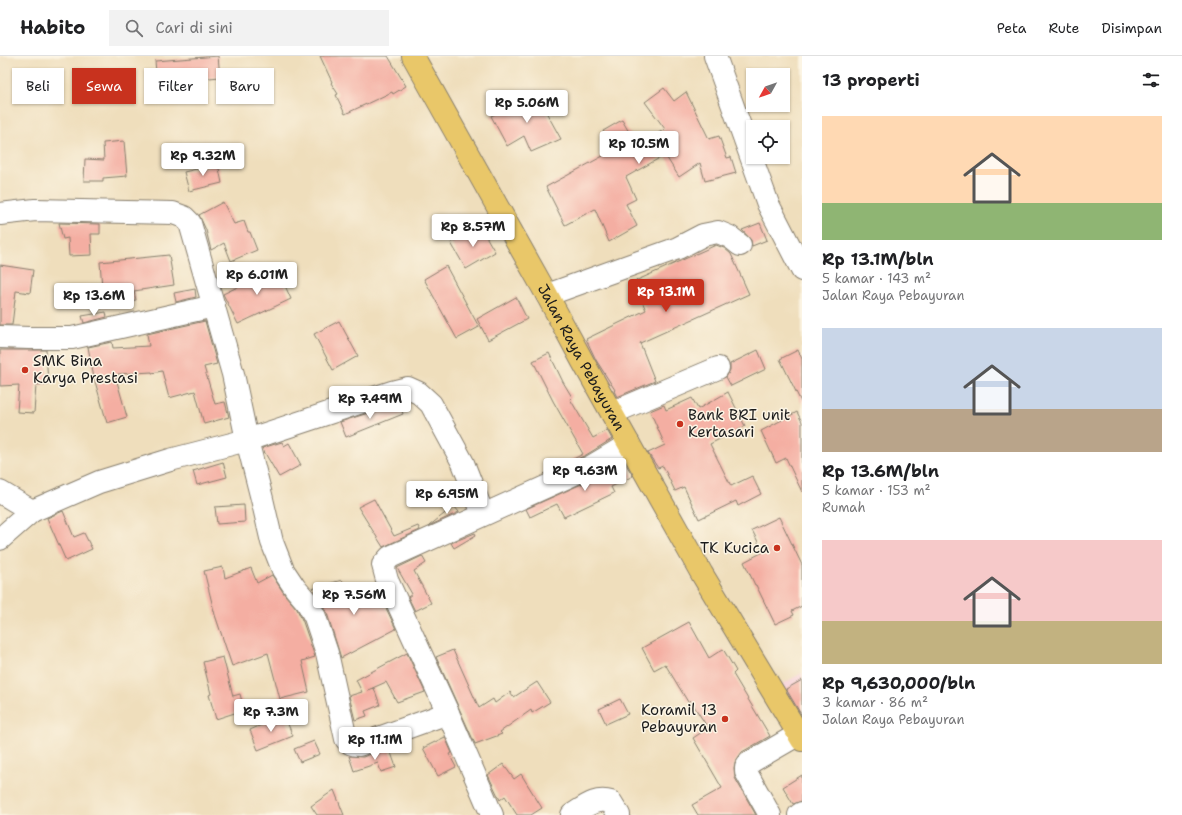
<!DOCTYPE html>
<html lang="id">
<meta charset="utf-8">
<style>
body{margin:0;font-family:"Shantell Sans",sans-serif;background:#f2f2f2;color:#202124;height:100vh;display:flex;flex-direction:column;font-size:15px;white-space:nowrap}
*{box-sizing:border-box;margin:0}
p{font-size:13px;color:#757577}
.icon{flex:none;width:22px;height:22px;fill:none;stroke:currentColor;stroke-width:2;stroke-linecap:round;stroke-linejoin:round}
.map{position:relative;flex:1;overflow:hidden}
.sheet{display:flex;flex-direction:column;background:#fff;width:380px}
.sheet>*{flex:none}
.guide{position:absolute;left:12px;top:12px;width:380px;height:36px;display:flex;gap:8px}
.needle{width:26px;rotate:230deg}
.buttons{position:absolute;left:746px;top:12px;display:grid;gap:8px}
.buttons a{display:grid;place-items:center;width:44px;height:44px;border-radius:0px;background:#fff;box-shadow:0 1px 3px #0004;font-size:20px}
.price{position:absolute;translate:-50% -34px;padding:0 9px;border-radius:4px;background:#fff;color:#222;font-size:13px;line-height:26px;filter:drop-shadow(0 1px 2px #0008)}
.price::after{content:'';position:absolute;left:50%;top:24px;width:12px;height:9px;margin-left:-6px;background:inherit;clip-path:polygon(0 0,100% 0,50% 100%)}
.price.current{background:#c8321e;color:#fff}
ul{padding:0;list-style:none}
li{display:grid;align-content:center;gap:8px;height:212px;padding:0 20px}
li span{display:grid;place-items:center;height:124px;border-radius:0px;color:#555}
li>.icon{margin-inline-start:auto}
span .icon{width:72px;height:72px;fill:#fffc;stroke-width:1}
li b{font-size:17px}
h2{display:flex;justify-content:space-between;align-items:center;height:48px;padding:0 20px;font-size:17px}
.chip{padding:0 14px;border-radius:0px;background:#fff;box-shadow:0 1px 3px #0004;font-size:14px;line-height:36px}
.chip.current{background:#c8321e;color:#fff}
header{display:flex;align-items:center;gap:24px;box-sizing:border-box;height:56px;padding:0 20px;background:#fff;border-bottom:1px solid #e0e0e0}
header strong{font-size:19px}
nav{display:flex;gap:22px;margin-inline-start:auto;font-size:14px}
.search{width:280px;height:36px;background:#f2f2f2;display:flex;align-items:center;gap:10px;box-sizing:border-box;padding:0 14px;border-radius:0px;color:#757577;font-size:15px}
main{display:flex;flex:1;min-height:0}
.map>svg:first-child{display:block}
.built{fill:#f6cfd9}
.building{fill:#f4aea2}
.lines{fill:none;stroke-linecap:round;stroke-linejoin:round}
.minor-casing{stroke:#867d6c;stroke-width:24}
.major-casing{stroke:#867d6c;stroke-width:24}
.minor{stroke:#fff;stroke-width:22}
.major{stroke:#e9c769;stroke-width:22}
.poi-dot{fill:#c8321e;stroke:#fcf5e5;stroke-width:1.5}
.labels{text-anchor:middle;stroke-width:3;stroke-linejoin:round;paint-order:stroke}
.street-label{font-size:15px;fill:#1c1c1c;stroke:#fcf5e5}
.poi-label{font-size:15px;fill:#1c1c1c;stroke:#fcf5e5;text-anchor:start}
</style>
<header>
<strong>Habito</strong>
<div class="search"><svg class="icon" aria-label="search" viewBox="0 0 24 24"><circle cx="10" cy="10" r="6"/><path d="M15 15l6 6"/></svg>Cari di sini</div>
<nav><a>Peta</a><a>Rute</a><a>Disimpan</a></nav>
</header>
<main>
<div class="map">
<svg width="802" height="759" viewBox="0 0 802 759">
<rect width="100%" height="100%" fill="#fcf5e5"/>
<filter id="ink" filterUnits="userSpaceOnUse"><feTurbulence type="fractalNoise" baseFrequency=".025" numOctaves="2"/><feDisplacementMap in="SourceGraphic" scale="8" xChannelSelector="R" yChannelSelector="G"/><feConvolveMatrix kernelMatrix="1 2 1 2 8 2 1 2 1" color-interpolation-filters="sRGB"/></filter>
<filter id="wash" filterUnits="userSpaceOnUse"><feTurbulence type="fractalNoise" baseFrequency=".012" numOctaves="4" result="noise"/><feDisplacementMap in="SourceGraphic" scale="16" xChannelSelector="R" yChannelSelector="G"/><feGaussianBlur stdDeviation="0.9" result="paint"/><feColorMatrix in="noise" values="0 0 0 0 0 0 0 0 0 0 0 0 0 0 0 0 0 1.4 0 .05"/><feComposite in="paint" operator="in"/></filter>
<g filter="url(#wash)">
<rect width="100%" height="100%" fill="#efdebc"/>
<polygon class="built" points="802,617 802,673 779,630"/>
<g id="blocks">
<g class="building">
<polygon points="218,0 220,21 157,27 155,5"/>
<polygon points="320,0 388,0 406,30 393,38 392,36 345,58 336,39 338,38 331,27 332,26"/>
<polygon points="664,32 674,45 686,36 709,83 719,80 727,102 731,101 736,117 705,125 700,107 679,121 665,99 626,121 636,143 626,148 637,170 609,186 595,153 565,169 546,131 614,94 603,75 622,64 637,90 665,73 645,46"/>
<polygon points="535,36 561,83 531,96 524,80 507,90 491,60"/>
<polygon points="124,85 127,120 103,122 103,125 84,125 85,103 104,104 103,87"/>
<polygon points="218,108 222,127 189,135 184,116"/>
<polygon points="223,146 234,168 244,165 248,176 250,176 257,194 231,205 224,187 211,194 206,174 199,159"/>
<polygon points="59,167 100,168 100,178 91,178 92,199 69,200 68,182 63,183"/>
<polygon points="760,167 767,184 752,190 751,184 742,174"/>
<polygon points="480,170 495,196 466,213 451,187"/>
<polygon points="716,189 724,192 731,198 749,238 640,287 655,325 617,341 614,335 615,334 596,304 586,283 646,254 633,226"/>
<polygon points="169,199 174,229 134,235 136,244 105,251 100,231 102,231 100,206"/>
<polygon points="0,209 33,214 30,237 16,235 12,269 0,269"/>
<polygon points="446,210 479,271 457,283 424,223"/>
<polygon points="277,212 291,243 238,268 223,238"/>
<polygon points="195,233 196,241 176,246 174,237"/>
<polygon points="516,241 527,263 488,284 477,263"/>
<polygon points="106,256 107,261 84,267 82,260"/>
<polygon points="205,265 217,308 204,311 215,348 225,346 229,361 204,368 195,335 169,342 162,315 152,317 152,316 118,318 119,322 116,322 127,361 107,367 94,322 88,291 112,286 113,292 149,290 147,278"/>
<polygon points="339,265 358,300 333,314 314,278"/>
<polygon points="0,294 46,294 48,328 36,329 34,357 17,356 19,329 0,330"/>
<polygon points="758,294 766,313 731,330 726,321 730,314 730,308"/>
<polygon points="798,294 802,303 802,348 780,303"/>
<polygon points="549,297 563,326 572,341 570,343 593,382 607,374 612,383 586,399 544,418 583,398 553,345 533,305"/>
<polygon points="728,336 745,370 710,388 731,430 752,420 761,438 738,450 736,445 699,463 684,431 675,435 663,410 658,412 648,397 665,389 650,355 664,349 666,354 692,342 698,353"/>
<polygon points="399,347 403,358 346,381 340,366"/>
<polygon points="797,356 802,366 802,436 786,402 776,407 761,375"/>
<polygon points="282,386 284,390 289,387 301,409 279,421 262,392"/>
<polygon points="624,405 633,420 611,431 614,437 564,461 557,448 530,461 526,453 597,421"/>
<polygon points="223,406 227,421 197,429 193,415"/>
<polygon points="374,443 394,480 418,470 420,474 383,491 358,451"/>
<polygon points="244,449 245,466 217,468 215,451"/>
<polygon points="454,450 459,456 429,470"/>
<polygon points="63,455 74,481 84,477 92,493 66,505 47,462"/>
<polygon points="779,461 802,509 802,550 792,555 794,559 775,568 756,529 755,529 744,506 763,496 752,474"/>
<polygon points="475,477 476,479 454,492 451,487"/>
<polygon points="422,500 426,507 414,515 431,547 415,555 408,541 412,538 397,512"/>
<polygon points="223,511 225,522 251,512 257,527 272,519 285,539 297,553 303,566 315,601 302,605 309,636 280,643 268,597 232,610 215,559 204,515"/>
<polygon points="342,524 355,543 376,531 396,573 341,602 327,557 318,540 312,533"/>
<polygon points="689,566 709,602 723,593 736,615 733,618 770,680 742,696 735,706 734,712 735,722 756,759 698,759 692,749 722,732 693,682 708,672 690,644 688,646 665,608 654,614 642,592"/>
<polygon points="453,594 479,652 493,643 495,647 510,636 514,641 537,626 550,646 532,657 531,654 500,676 502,678 475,688 436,601"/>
<polygon points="407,597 425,636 397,646 386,626 368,634 374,632 380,649 365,655 367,660 355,664 349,640 362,636 356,624"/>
<polygon points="223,601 233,640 240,638 244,654 216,663 209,639 211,638 203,606"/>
<polygon points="802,624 802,660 786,633"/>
<polygon points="620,643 628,658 606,668 599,653"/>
<polygon points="284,659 293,680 258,694 250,674"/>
<polygon points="445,681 452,697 449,698 456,711 438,720 423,692"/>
<polygon points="314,685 320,698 300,706 294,693"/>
<polygon points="389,691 396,711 381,716 378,707 354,715 349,700 363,701"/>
<polygon points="503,708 514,723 521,718 542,752 531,759 517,759 505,740 500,744 488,719"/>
<polygon points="802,719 802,745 793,748 783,731"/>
<polygon points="334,734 344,759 317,759 311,750"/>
</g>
</g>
</g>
<g filter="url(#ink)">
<use href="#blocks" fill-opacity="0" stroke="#867d6c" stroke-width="1"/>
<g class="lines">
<g class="minor-casing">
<g id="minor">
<polyline points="715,0 768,148 802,214"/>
<path d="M0 158 35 154 173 157 184 161 190 167 233 318 247 384 262 443 272 486 283 514 295 532 307 546 315 561 327 597 346 683C350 688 353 689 359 689L448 657"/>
<polyline points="547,239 678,192 703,179 718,176 730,181 740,189"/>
<polyline points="0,281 29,282 72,282 214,250"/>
<polyline points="612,357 718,312"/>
<polyline points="0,436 32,455"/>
<polyline points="0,483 32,455 99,426 170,404 247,384 392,336 408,332 419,337 431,348 463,407 483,458"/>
<polyline points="492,759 448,657 387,524 383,509 390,501 592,410 629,388"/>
<path d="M572 759C585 751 595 741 611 746L619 759"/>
<polyline points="770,759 746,716 746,712 749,707 799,678"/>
<polyline points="799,759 802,757"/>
</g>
</g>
<g class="major-casing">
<g id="major">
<path id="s1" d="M413 0 547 239 583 306 702 518 802 684"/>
</g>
</g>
<use href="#minor" class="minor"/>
<use href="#major" class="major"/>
</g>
</g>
<g class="poi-dot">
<circle cx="25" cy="314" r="4"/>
<circle cx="680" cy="368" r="4"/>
<circle cx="777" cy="492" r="4"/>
<circle cx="725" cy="663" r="4"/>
</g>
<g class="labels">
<g class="street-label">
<text dy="5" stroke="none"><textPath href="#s1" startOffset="345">Jalan Raya Pebayuran</textPath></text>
</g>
<g class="poi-label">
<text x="33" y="310">SMK Bina<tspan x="33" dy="17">Karya Prestasi</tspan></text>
<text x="688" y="364">Bank BRI unit<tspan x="688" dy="17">Kertasari</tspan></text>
<text x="769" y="497" text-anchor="end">TK Kucica</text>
<text x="717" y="659" text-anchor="end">Koramil 13<tspan x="717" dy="17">Pebayuran</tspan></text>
</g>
</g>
</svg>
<div class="buttons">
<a><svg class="needle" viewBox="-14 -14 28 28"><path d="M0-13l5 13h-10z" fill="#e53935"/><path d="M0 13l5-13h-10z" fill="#757577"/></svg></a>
<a><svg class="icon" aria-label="locate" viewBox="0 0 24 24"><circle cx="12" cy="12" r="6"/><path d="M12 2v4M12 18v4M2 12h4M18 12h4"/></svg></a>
</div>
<b class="price" style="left:527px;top:68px">Rp 5.06M</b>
<b class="price" style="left:639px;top:109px">Rp 10.5M</b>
<b class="price" style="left:203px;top:121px">Rp 9.32M</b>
<b class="price" style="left:473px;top:192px">Rp 8.57M</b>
<b class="price" style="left:257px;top:240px">Rp 6.01M</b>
<b class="price current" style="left:666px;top:257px">Rp 13.1M</b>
<b class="price" style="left:94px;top:261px">Rp 13.6M</b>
<b class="price" style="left:370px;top:364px">Rp 7.49M</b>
<b class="price" style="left:585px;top:436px">Rp 9.63M</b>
<b class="price" style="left:447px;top:459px">Rp 6.95M</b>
<b class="price" style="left:354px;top:560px">Rp 7.56M</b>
<b class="price" style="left:271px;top:677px">Rp 7.3M</b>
<b class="price" style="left:375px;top:705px">Rp 11.1M</b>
<div class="guide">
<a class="chip">Beli</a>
<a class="chip current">Sewa</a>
<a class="chip">Filter</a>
<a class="chip">Baru</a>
</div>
</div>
<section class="sheet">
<h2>13 properti<svg class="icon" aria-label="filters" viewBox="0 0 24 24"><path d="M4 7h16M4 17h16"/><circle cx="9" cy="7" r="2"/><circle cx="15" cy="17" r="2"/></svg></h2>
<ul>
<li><span style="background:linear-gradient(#ffd9b3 70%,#8fb573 0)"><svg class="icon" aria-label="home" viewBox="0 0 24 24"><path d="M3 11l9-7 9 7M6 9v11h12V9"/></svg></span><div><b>Rp 13.1M/bln</b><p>5 kamar · 143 m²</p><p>Jalan Raya Pebayuran</p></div></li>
<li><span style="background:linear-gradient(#c9d6e8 65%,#b9a48a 0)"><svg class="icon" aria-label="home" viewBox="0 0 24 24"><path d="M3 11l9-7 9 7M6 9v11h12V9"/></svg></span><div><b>Rp 13.6M/bln</b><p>5 kamar · 153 m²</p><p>Rumah</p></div></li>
<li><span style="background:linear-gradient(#f6c9c9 65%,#c2b280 0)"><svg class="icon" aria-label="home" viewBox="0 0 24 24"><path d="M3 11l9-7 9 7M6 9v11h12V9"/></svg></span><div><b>Rp 9,630,000/bln</b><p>3 kamar · 86 m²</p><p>Jalan Raya Pebayuran</p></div></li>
</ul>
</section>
</main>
